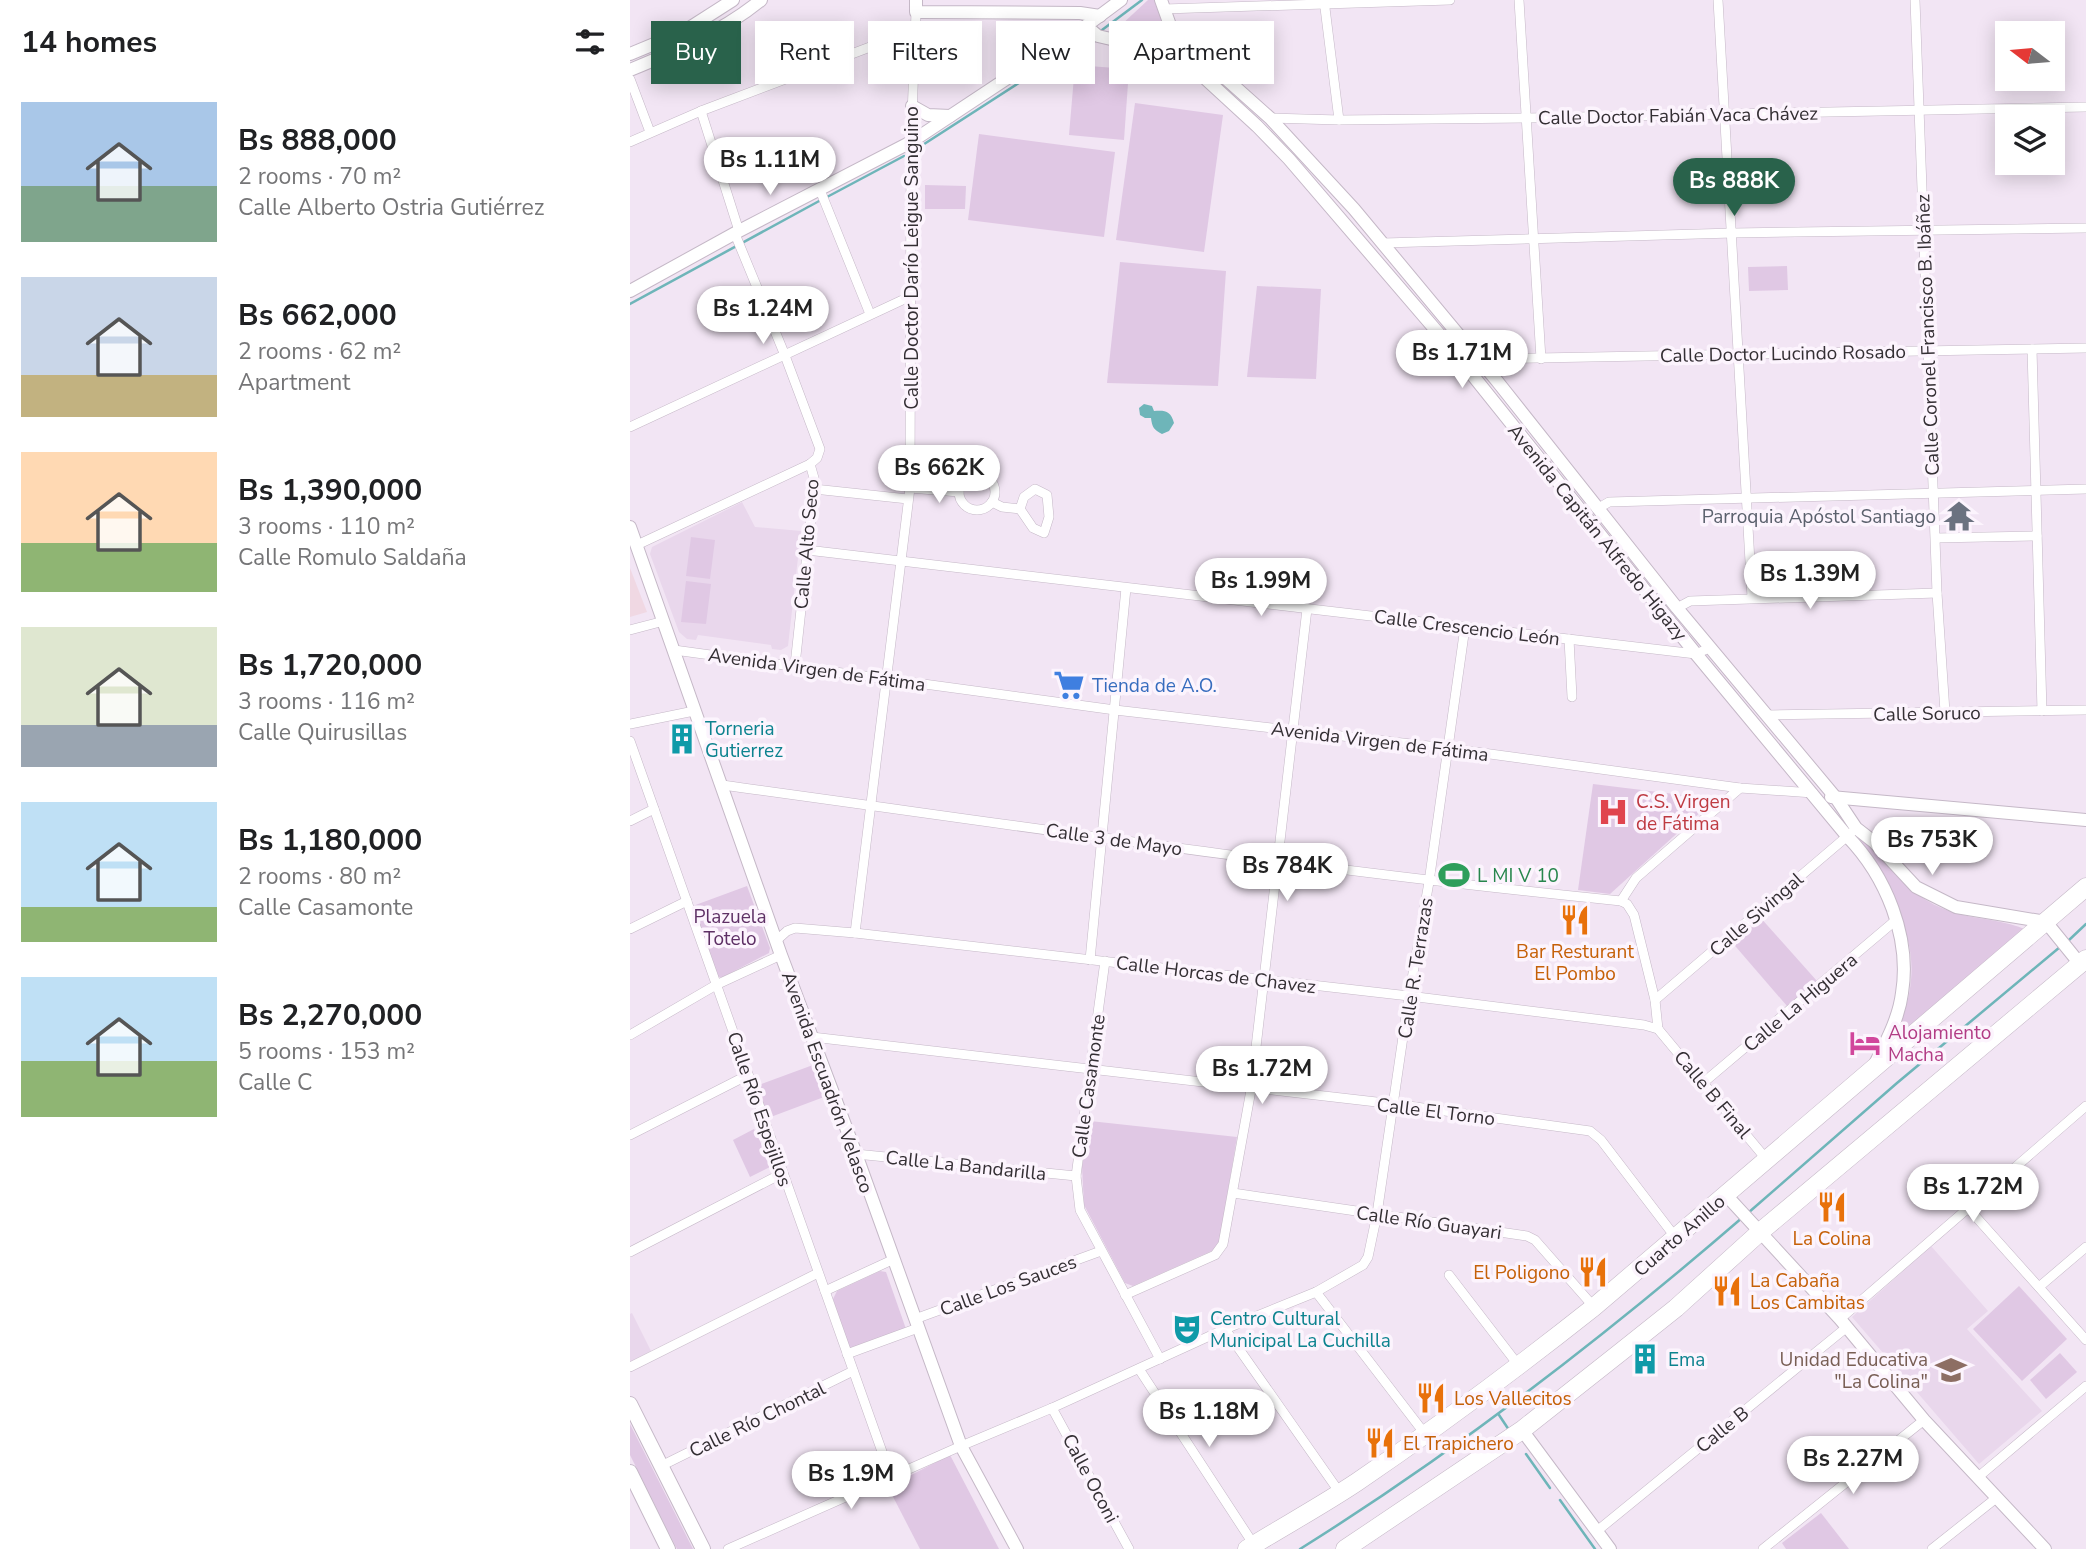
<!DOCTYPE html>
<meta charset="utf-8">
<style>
body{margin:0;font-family:"Nunito Sans",sans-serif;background:#f6f6f6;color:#202124;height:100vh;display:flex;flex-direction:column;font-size:26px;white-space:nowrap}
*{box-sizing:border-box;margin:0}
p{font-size:23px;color:#757577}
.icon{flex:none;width:38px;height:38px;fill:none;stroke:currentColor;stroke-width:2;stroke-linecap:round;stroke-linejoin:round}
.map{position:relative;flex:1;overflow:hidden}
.panel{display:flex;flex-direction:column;background:#fff;width:630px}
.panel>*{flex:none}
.top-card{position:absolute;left:21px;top:21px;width:665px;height:63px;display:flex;gap:14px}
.needle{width:46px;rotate:286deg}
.tools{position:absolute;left:1365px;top:21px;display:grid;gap:14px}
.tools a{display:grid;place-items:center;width:70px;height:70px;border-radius:0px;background:#fff;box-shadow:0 4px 18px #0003;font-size:35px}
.price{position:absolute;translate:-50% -60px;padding:0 16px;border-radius:24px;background:#fff;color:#222;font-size:23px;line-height:46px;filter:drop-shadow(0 2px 4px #0008)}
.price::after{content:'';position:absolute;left:50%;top:42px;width:21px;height:16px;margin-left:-10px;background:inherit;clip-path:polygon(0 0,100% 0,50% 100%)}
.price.selected{background:#29624b;color:#fff}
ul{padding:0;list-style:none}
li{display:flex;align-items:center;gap:21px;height:175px;padding:0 21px}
li span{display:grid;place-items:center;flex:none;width:196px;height:140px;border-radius:0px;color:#555}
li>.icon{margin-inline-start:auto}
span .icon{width:84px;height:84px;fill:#fffc;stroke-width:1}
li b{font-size:30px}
h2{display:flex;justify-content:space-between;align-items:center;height:84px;padding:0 21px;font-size:30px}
.pill{padding:0 24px;border-radius:0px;background:#fff;box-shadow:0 4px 18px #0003;font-size:24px;line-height:63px}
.pill.selected{background:#29624b;color:#fff}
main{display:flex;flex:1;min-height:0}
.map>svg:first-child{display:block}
.built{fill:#e9d7ec}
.medical{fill:#f0d8e3}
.green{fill:#e0c8e4}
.water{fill:#6eb5b9}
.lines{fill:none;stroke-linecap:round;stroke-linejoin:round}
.stream{stroke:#6eb5b9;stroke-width:2.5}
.street-casing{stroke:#c5b8c7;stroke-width:10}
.secondary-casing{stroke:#c5b8c7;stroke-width:14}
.primary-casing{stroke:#c5b8c7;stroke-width:16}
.highway-casing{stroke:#c5b8c7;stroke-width:19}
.street{stroke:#fff;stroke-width:9}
.secondary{stroke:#fff;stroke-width:12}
.primary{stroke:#fff;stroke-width:14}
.highway{stroke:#fff;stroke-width:18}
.labels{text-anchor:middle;stroke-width:7;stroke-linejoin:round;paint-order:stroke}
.street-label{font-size:19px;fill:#342f34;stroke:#fcf4fd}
.worship-label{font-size:19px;fill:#5b616d;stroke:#fcf4fd;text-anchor:end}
.shop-label{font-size:19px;fill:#366cbe;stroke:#fcf4fd;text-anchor:start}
.culture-label{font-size:19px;fill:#0d838f;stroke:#fcf4fd;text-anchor:start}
.health-label{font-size:19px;fill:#be3a42;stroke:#fcf4fd;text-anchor:start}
.leisure-label{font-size:19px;fill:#27864d;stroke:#fcf4fd;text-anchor:start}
.park-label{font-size:19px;fill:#5e3065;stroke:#fcf4fd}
.food-label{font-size:19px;fill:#c56008;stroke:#fcf4fd;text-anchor:start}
.hotel-label{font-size:19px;fill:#b23c85;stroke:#fcf4fd;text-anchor:start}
.education-label{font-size:19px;fill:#785e54;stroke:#fcf4fd;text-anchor:end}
</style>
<main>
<section class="panel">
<h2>14 homes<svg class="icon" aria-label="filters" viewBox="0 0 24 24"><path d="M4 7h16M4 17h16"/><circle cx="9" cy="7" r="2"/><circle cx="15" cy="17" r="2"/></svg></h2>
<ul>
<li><span style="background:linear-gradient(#a9c7e8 60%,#7fa58c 0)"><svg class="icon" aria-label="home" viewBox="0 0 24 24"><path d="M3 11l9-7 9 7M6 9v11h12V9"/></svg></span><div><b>Bs 888,000</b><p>2 rooms · 70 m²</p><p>Calle Alberto Ostria Gutiérrez</p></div></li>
<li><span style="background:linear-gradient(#c9d6e8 70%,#c2b280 0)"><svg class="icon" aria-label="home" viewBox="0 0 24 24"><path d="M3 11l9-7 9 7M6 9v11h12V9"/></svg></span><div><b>Bs 662,000</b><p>2 rooms · 62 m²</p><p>Apartment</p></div></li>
<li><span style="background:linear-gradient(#ffd9b3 65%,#8fb573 0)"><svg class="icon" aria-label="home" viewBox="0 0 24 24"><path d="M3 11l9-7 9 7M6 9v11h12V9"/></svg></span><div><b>Bs 1,390,000</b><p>3 rooms · 110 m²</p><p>Calle Romulo Saldaña</p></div></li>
<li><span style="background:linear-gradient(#dfe7d0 70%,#9aa5b1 0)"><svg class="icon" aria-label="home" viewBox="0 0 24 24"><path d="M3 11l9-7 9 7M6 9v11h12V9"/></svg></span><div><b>Bs 1,720,000</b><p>3 rooms · 116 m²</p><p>Calle Quirusillas</p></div></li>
<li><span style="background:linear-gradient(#bfe0f5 75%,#8fb573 0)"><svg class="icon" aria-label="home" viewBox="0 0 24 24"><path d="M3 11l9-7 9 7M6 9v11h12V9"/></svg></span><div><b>Bs 1,180,000</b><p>2 rooms · 80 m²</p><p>Calle Casamonte</p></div></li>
<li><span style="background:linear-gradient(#bfe0f5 60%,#8fb573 0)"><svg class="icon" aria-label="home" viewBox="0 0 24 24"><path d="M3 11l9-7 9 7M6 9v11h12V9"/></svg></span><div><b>Bs 2,270,000</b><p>5 rooms · 153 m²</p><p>Calle C</p></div></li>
</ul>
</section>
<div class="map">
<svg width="1456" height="1549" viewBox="0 0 1456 1549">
<rect width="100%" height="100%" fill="#f2e5f4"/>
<g class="built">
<polygon points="112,502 125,527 171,531 158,646 151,650 142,649 141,645 68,635 66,640 57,639 49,632 20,554 22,547"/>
<polygon points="1301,1246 1358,1311 1337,1329 1412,1411 1349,1464 1222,1317"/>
<polygon points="2,1313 21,1351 0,1362 0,1314"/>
</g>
<polygon class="medical" points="0,568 17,612 0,617"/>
<g class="green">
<path d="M518 0H525C530 23 542 41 559 57L557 60 476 33 489 27Z"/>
<polygon points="445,65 499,69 494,140 439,135"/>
<polygon points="505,103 593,115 574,252 486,240"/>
<polygon points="349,134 485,152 474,237 338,220"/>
<polygon points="295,185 336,186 335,209 295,209"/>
<polygon points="490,262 596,271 588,386 477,383"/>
<polygon points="1157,266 1158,290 1119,291 1118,267"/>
<polygon points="627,286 691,289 686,379 617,377"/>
<polygon points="61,537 85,540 80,579 56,576"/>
<polygon points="56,581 81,584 76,624 51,622"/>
<polygon points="963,784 1085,799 980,894 948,890"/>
<path d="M1226 829C1257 865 1280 901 1329 914 1352 920 1375 920 1397 930L1263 1042C1304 952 1270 915 1228 837Z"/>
<polygon points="117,886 140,948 139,953 93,977 87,977 60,907"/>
<polygon points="1129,916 1187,981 1157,1006 1100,940"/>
<polygon points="183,1065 194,1097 138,1118 126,1086"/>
<polygon points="460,1121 607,1137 589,1244 584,1250 503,1286 495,1283 454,1205 452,1167"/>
<polygon points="124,1129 142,1166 120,1177 103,1140"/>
<polygon points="250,1271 256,1272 276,1329 220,1351 203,1299 207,1291"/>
<polygon points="1389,1286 1437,1339 1392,1381 1343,1329"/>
<polygon points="1430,1353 1447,1372 1416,1399 1400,1380"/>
<polygon points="0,1424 63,1549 47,1549 0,1455"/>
<polygon points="320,1455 369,1549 290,1549 258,1487"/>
<polygon points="1191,1513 1219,1549 1156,1549 1152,1543"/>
</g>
<path class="water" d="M514 404 522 406 524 411C535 410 541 411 544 423L539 431 532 434C524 430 522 427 521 418H515L510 415 509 408Z"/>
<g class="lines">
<g class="stream">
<polyline points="472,30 512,0"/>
<polyline points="288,148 454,41"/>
<polyline points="197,197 274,156"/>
<polyline points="0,304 191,200"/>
<polyline points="1438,941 1456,924"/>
<polyline points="1118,1213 1267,1083 1430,947"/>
<polyline points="869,1415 879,1430"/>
<polyline points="896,1454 920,1488"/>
<polyline points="930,1500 965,1549"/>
<path d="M670 1549C827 1451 973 1338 1113 1217"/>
</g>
<g class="street-casing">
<g id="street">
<polyline points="694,0 709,120"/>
<polyline points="889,0 911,359"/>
<polyline points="1088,0 1122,597"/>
<polyline points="1285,0 1307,593 1315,712"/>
<polyline points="534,9 820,0"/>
<polyline points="0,79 20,132"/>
<polyline points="71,111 109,231"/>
<polyline points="640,118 709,120 897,118 1456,107"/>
<polyline points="0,142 71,111 285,30"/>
<polyline points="190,190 240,314"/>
<polyline points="105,234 154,353 190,449 187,458 180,464 184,478 184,489 165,665"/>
<polyline points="753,243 1103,233 1456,228"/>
<polyline points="1402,349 1412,711"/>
<polyline points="849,359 1456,348"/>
<polyline points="0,427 281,296"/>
<circle cx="347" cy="492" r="18"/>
<polyline points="280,488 329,492"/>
<polyline points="184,489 278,499"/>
<polygon points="405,489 417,495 419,517 414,533 403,528 390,509 394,497"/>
<polyline points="362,502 372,507 390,509"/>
<polyline points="967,509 979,502 1456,489"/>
<polyline points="1306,538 1407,536"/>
<polyline points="7,545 180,464"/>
<polyline points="177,550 1066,654 1079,648"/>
<polyline points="1047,608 1060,601 1307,593"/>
<polyline points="0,630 34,621"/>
<polyline points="939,639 942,697"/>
<polyline points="44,650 485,710 816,748 1110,788 1183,793"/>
<polyline points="1138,715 1456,710"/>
<polyline points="0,724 64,711"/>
<polyline points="0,741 261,1477"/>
<path d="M92 785C392 826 690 871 991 901L997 904 1004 915 1025 1000 1028 1029"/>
<polyline points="0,821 24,809"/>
<polyline points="991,901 1006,878 1110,788"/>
<polyline points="0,929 57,901"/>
<polyline points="225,933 280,488 281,142 286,12"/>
<polyline points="147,940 157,931 165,928 225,933 779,996 1014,1025 1028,1029"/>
<polyline points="460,960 496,588"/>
<polyline points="475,961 446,1176 450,1210 530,1359"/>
<polyline points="1025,1000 1221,833"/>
<polyline points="1028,1029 1137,1160"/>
<polyline points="0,1035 86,985 151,955"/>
<polyline points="182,1037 764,1104 960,1131 971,1140 1046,1238"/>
<polyline points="1073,1083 1266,920"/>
<polyline points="0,1135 118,1075"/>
<polyline points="226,1154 446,1176"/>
<polyline points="603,1193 897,1236 905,1240 964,1307"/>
<polyline points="1338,1208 1456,1340"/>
<polyline points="0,1252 153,1173"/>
<polyline points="819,1275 889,1366"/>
<polyline points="1409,1287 1456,1247"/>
<polyline points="195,1291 262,1260"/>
<polyline points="686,1292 795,1434"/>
<polyline points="495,1295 585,1255 593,1244 621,1090 677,609"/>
<polyline points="285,1319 471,1251"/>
<polyline points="1210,1319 1456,1106"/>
<polyline points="595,1329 710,1493"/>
<polyline points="217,1354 288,1328"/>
<polyline points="0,1367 188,1273"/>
<polyline points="509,1369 624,1545"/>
<polyline points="422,1408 499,1549"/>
<polyline points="31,1466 223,1371"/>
<polyline points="1347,1478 1456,1386"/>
<polyline points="967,1531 1217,1327"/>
<polyline points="98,1549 331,1446 422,1408 595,1329 686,1292 733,1265 738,1257 747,1214 779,996 799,882 835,627"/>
<polyline points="1133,1549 1294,1420"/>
<polyline points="1302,1549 1365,1499"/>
</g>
</g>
<g class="secondary-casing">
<g id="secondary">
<polyline points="286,0 286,12 450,13 470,16"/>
<polyline points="531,0 541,28 546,34 640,118 724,209 867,381 1047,608 1206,798 1226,828 1244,842 1286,887 1326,907 1416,922 1450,964"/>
<path d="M456 26 468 36 528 50 565 69 627 126 659 159 816 342 1066 654 1217 836C1256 876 1281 937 1272 993 1269 1018 1256 1042 1245 1064"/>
<polyline points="0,54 53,32 103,0"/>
<path d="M0 70C46 51 92 32 131 0"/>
<polyline points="282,106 298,115 320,116"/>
<polyline points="0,291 109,231 281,142 456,26 491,0"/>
<polyline points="0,527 151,955 226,1154 331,1446 387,1549"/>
<polyline points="1201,797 1456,820"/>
<polyline points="1096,1195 1210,1319 1294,1420 1415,1549"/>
<polyline points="892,1430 980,1549"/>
</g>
</g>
<g class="primary-casing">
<g id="primary">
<polyline points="0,1404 73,1549"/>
<polyline points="0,1472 38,1549"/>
</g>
</g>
<g class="highway-casing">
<g id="highway">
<path d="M617 1549C654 1526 691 1506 727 1482 808 1427 887 1368 964 1307L1456 887"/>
<polyline points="715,1549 892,1430 992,1351 1046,1308 1130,1232 1456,959"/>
</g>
</g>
<use href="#street" class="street"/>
<use href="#secondary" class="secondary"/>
<use href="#primary" class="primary"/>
<use href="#highway" class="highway"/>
</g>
<defs>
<g id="temple-bare" transform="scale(2.415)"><path d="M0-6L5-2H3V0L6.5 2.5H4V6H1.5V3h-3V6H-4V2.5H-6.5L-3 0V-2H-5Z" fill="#6b7280" stroke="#fcf4fd" stroke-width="2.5" paint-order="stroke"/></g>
<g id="supermarket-bare" transform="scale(2.415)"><path d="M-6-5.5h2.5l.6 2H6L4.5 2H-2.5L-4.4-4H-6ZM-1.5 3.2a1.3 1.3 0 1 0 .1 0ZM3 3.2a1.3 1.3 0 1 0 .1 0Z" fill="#3f7fe0" stroke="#fcf4fd" stroke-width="2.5" paint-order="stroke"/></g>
<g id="building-bare" transform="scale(2.415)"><path d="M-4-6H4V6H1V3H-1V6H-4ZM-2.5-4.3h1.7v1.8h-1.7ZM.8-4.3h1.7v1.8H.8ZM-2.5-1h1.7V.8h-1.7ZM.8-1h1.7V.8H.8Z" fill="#0f9aa8" stroke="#fcf4fd" stroke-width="2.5" paint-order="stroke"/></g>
<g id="hospital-bare" transform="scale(2.415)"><path d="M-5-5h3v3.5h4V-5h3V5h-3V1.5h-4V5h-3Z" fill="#e0444e" stroke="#fcf4fd" stroke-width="2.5" paint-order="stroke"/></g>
<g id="stadium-bare" transform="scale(2.415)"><path d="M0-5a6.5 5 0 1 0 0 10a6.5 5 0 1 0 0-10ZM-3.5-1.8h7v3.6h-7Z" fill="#2e9e5b" stroke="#fcf4fd" stroke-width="2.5" paint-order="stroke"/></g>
<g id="restaurant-bare" transform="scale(2.415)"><path d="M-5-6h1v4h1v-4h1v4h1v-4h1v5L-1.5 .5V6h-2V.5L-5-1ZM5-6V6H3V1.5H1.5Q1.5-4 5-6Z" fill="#e8710a" stroke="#fcf4fd" stroke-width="2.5" paint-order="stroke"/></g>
<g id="hotel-bare" transform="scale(2.415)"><path d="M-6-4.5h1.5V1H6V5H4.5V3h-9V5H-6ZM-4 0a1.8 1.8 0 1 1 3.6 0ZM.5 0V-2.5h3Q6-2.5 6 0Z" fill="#d1479c" stroke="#fcf4fd" stroke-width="2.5" paint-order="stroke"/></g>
<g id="theatre-bare" transform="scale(2.415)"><path d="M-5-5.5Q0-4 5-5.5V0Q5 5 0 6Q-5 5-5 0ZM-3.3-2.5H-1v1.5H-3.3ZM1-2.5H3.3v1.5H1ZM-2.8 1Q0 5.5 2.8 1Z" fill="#0f9aa8" stroke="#fcf4fd" stroke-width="2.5" paint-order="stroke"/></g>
<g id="school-bare" transform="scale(2.415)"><path d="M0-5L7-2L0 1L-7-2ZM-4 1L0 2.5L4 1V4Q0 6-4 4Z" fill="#8d6e63" stroke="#fcf4fd" stroke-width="2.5" paint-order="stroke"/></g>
</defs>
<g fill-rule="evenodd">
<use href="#temple-bare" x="1329" y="516"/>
<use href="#supermarket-bare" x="439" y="685"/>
<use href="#building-bare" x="52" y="739"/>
<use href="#hospital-bare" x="983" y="812"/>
<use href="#stadium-bare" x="824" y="875"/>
<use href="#restaurant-bare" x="945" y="920"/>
<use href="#hotel-bare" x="1235" y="1043"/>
<use href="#restaurant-bare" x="1202" y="1207"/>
<use href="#restaurant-bare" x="963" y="1272"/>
<use href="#restaurant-bare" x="1097" y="1291"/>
<use href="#theatre-bare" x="557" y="1329"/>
<use href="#building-bare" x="1015" y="1359"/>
<use href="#school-bare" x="1321" y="1370"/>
<use href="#restaurant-bare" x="801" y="1398"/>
<use href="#restaurant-bare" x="750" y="1443"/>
</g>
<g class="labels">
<g class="street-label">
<text transform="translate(1048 115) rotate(-1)" y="7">Calle Doctor Fabián Vaca Chávez</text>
<text transform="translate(281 258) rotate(-90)" y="7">Calle Doctor Darío Leigue Sanguino</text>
<text transform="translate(1297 335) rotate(-92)" y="7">Calle Coronel Francisco B. Ibáñez</text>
<text transform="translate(1153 353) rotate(-1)" y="7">Calle Doctor Lucindo Rosado</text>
<text transform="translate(968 532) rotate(51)" y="7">Avenida Capitán Alfredo Higazy</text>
<text transform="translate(176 544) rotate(-85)" y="7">Calle Alto Seco</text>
<text transform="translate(837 627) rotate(7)" y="7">Calle Crescencio León</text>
<text transform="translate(187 669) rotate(8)" y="7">Avenida Virgen de Fátima</text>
<text transform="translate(1297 713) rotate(-1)" y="7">Calle Soruco</text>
<text transform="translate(750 741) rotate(7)" y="7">Avenida Virgen de Fátima</text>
<text transform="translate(484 839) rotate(8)" y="7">Calle 3 de Mayo</text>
<text transform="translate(1126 914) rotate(-41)" y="7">Calle Sivingal</text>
<text transform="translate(785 968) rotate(-81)" y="7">Calle R. Terrazas</text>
<text transform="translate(586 974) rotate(7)" y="7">Calle Horcas de Chavez</text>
<text transform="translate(1170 1002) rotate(-40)" y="7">Calle La Higuera</text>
<text transform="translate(198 1082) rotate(70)" y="7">Avenida Escuadrón Velasco</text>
<text transform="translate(458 1086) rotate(-82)" y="7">Calle Casamonte</text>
<text transform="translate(1083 1094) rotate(50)" y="7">Calle B Final</text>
<text transform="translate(130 1109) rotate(71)" y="7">Calle Río Espejillos</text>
<text transform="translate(806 1111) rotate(7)" y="7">Calle El Torno</text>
<text transform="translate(336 1165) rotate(6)" y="7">Calle La Bandarilla</text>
<text transform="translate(799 1222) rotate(8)" y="7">Calle Río Guayari</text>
<text transform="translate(1049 1235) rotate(-41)" y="7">Cuarto Anillo</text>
<text transform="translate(378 1285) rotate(-20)" y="7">Calle Los Sauces</text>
<text transform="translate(127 1419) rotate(-26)" y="7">Calle Río Chontal</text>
<text transform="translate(1092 1429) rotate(-39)" y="7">Calle B</text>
<text transform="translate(461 1478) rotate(62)" y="7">Calle Oconi</text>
</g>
<g class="worship-label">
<text x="1306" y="523">Parroquia Apóstol Santiago</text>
</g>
<g class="shop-label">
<text x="462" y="692">Tienda de A.O.</text>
</g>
<g class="culture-label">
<text x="75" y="735">Torneria<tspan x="75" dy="22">Gutierrez</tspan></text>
<text x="580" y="1325">Centro Cultural<tspan x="580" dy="22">Municipal La Cuchilla</tspan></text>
<text x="1038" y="1366">Ema</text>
</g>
<g class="health-label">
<text x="1006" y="808">C.S. Virgen<tspan x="1006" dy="22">de Fátima</tspan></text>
</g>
<g class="leisure-label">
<text x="847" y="882">L MI V 10</text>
</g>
<g class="park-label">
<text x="100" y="923">Plazuela<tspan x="100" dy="22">Totelo</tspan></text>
</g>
<g class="food-label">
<text x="945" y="958" text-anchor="middle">Bar Resturant<tspan x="945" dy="22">El Pombo</tspan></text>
<text x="1202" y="1245" text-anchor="middle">La Colina</text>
<text x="940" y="1279" text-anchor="end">El Poligono</text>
<text x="1120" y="1287">La Cabaña<tspan x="1120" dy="22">Los Cambitas</tspan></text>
<text x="824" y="1405">Los Vallecitos</text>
<text x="773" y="1450">El Trapichero</text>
</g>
<g class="hotel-label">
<text x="1258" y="1039">Alojamiento<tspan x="1258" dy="22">Macha</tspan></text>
</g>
<g class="education-label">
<text x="1298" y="1366">Unidad Educativa<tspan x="1298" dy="22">"La Colina"</tspan></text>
</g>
</g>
</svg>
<div class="tools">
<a><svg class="needle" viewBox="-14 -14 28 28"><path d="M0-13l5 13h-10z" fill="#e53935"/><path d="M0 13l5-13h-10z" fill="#757577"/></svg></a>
<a><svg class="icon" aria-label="layers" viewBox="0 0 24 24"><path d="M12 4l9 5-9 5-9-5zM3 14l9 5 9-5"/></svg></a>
</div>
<b class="price" style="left:140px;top:197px">Bs 1.11M</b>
<b class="price selected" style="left:1104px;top:218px">Bs 888K</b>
<b class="price" style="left:133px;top:346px">Bs 1.24M</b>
<b class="price" style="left:832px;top:390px">Bs 1.71M</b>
<b class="price" style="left:309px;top:505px">Bs 662K</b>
<b class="price" style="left:1180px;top:611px">Bs 1.39M</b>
<b class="price" style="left:631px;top:618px">Bs 1.99M</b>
<b class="price" style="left:1302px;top:877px">Bs 753K</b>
<b class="price" style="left:657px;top:903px">Bs 784K</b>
<b class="price" style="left:632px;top:1106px">Bs 1.72M</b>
<b class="price" style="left:1343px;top:1224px">Bs 1.72M</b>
<b class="price" style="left:579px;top:1449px">Bs 1.18M</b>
<b class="price" style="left:1223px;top:1496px">Bs 2.27M</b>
<b class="price" style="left:221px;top:1511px">Bs 1.9M</b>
<div class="top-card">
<a class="pill selected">Buy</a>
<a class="pill">Rent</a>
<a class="pill">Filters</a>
<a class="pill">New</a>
<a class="pill">Apartment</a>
</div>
</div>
</main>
